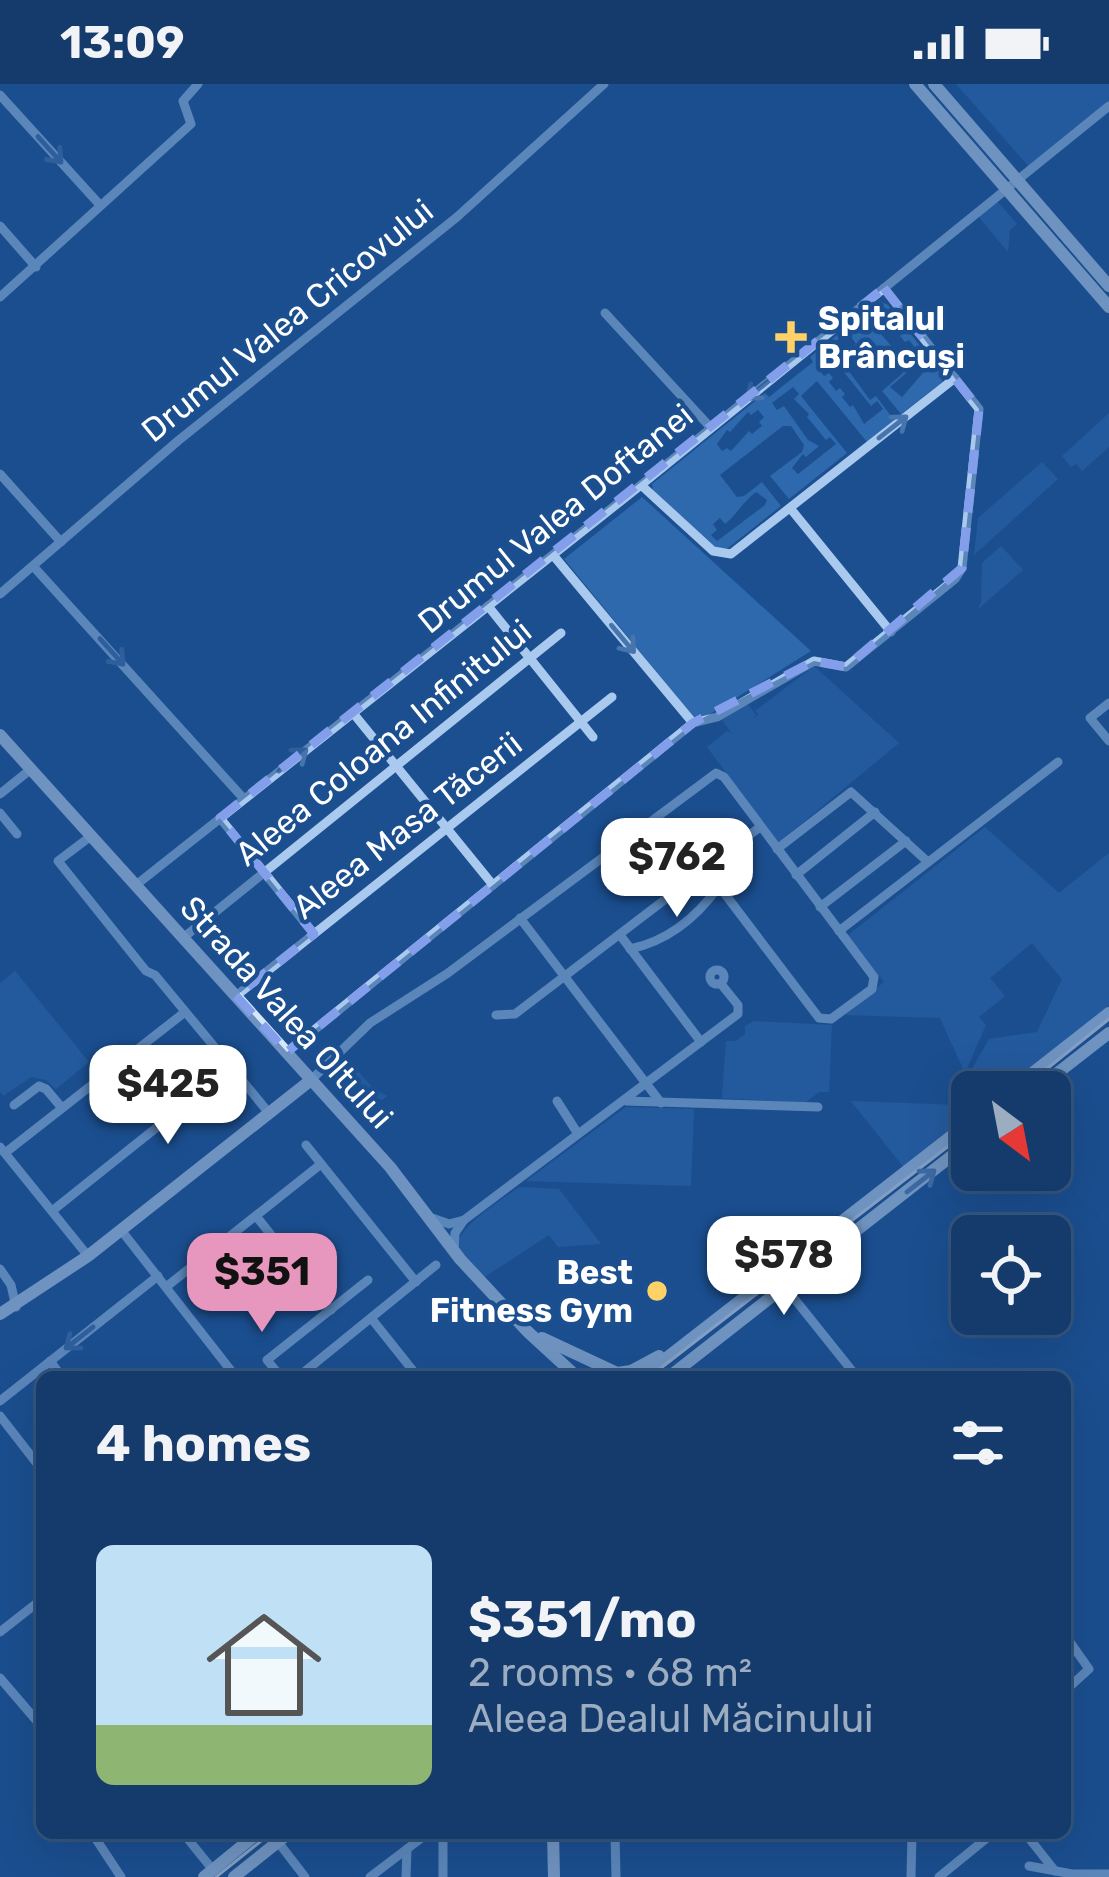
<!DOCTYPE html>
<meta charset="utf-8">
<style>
body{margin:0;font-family:Rubik,sans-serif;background:#1d4271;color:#f1f3f6;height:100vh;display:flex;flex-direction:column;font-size:45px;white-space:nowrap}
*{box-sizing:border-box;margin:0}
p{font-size:39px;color:#9dadc1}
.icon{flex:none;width:66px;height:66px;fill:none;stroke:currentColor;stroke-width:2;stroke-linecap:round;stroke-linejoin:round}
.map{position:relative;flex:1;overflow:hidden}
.sheet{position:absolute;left:36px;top:1287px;width:1035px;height:468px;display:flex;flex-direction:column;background:#143b6b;border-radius:18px;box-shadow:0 12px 48px #0002,0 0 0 3px #33557e}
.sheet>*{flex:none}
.needle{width:78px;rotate:148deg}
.tools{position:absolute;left:951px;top:987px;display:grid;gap:24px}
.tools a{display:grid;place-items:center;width:120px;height:120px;border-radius:18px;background:#143b6b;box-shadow:0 12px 48px #0002,0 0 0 3px #33557e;font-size:60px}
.price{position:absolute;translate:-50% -102px;padding:0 27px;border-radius:24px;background:#fff;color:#222;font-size:39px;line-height:78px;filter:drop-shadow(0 3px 6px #0008)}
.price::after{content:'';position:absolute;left:50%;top:72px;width:36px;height:27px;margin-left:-18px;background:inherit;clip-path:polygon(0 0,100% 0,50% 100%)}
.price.selected{background:#e797bd;color:#111}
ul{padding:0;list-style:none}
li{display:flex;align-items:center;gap:36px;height:300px;padding:0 60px}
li+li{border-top:3px solid #33557e}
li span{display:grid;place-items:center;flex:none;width:336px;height:240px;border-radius:18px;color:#555}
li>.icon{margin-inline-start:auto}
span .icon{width:144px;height:144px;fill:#fffc;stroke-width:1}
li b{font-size:51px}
h2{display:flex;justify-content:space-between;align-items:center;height:144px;padding:0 60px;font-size:51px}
.status{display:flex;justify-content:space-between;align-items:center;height:84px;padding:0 60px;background:#143b6b;direction:ltr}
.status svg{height:33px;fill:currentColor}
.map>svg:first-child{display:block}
.green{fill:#2e69ad;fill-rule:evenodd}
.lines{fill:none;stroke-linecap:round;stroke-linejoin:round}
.minor{stroke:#a9c9ee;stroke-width:9}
.secondary{stroke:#d6e6fa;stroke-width:12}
.tram{stroke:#fff;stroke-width:3}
.oneway{stroke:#4674ac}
.oneway2{stroke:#668bba}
.marked{fill:none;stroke:#839eea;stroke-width:9;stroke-dasharray:24 15;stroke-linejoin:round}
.poi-dot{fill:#ffd166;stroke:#1b4f8f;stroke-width:4.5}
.labels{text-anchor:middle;stroke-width:9;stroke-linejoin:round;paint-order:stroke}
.poi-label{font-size:33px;font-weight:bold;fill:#fff;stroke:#1b4f8f;text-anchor:start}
.street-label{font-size:33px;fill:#fff;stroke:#1b4f8f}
</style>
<div class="status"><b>13:09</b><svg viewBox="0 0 49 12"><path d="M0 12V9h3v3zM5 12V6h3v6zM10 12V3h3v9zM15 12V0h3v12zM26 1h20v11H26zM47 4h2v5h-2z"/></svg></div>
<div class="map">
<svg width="1109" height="1793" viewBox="0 0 1109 1793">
<rect width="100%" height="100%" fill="#1b4f8f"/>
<g class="green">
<polygon points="956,0 1109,0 1109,24 1031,85"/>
<polygon points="997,117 1017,140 1010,146 1008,168 978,132"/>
<path d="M879 217 888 221 942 290V298L901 330 882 307 903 289 879 261 848 286 870 316 876 312 894 336 867 358 817 297 801 312 847 369 789 415 770 392 802 368 804 361 791 342H783L720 391 737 413 744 412 762 398 781 422 728 464 717 465 653 407 652 400 765 309 769 313 813 278 810 273ZM882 225 892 242 895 240 902 249 900 252 905 258 909 256 916 265 913 268 929 282 902 313 890 303 911 285 874 242 868 246 861 237 874 226ZM843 251H850L856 260 835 277 871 322 877 317 883 325 864 340 853 321 850 323 842 313 845 310 840 304 836 307 829 298 833 294 829 289 824 292 818 284 829 269 827 266ZM793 303 799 310 794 315 809 330 807 333 826 356 830 353 836 360 798 390 792 384 803 370 806 373 819 362 808 356 784 322 777 326 772 319ZM758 326 764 333 759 338 762 342 752 350 749 347 731 367 727 364 722 367 717 360 727 346 730 348 748 328 751 331ZM756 408 767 416 765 421 717 457 711 451 717 446 713 440 720 434 725 440C738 429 742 419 756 408Z"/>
<polygon points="1109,329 1109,363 1082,387 1076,380 1071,383 1062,372"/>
<polygon points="1042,378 1058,395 974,471 978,434"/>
<polygon points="642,413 811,567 704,634 695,635 564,475"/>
<polygon points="1001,462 1023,486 977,526 981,519 982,479"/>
<polygon points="814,582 899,659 778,759 707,663 727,647 732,650 722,636 746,618 756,631 753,635 758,631 755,627"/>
<polygon points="985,743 1059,809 1109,769 1109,922 1001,1008 972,1008 972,1031 905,1085 851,1017 958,1021 968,1008 967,994 989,955 1037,948 1062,895 1032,859 990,894 1005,912 979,933 986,941 965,989 940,934 845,931 884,898 847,852"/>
<polygon points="15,887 89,978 56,1005 46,996 31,993 3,1012 0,1008 0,899"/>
<polygon points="754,937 832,941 829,1008 819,1008 805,1019 722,1014 726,957 736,957 745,950 745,942"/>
<polygon points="356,985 374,1005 387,1012 382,1016 337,996 345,987"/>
<polygon points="626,1023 694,1025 691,1102 526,1097"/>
<path d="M519 1103 559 1105 601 1160 558 1163 549 1151 483 1194C476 1186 462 1174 458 1164 453 1145 505 1114 519 1103Z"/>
</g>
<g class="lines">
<g class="minor">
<polyline points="0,11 100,121"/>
<polyline points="0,142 36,183"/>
<polyline points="0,213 191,40 183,17 198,0"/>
<polyline points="605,229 711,344"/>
<polyline points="0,390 61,458"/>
<polyline points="641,401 713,467 731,470 955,294"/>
<polyline points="790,424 891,548"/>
<polyline points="553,471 693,639"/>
<polyline points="33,482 244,715"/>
<polyline points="0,510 179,356 457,133 604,0"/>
<polyline points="488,522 593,653"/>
<polyline points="1109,619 1090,634 1109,657"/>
<polyline points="353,629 493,801"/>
<polyline points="0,710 31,685"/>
<polyline points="0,729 17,750"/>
<polyline points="220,734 314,850"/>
<polyline points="91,752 58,777 146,887 155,891 269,1029"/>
<polyline points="777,765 851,708 928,778"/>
<polyline points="796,791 875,728"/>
<polyline points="136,801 641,401 1109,22"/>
<polyline points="820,823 906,757"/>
<polyline points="520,834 661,1019"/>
<polyline points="839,847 1058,678"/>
<polyline points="620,851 701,958"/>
<polyline points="183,854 561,549"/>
<path d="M630 865C668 857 697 833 719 802"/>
<circle cx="717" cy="893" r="7"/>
<polyline points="236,912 612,613"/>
<polyline points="496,931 515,930 760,743"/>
<polyline points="287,968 693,639 717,633 814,577 846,583 955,495 962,484 979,325 884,204"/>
<polyline points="311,996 370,939 448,889 716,689 724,693 874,893 872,905 831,935 819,934 706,785"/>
<polyline points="557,1017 578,1050"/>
<polyline points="626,1017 818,1023"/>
<polyline points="14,1021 39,1002 46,1005 62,1024"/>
<polyline points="306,1061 416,1198"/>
<polyline points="0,1063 88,1172"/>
<polyline points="5,1069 185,928"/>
<polyline points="52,1127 171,1032 126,974"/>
<polyline points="256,1132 331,1226"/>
<polyline points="432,1134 449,1140 464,1136"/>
<polyline points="121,1146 236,1293"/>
<polyline points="454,1167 455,1149 464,1136 738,930 738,921 721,900"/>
<polyline points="0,1185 11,1201 16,1223"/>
<polyline points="166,1203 321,1080"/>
<polyline points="785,1203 857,1293"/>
<polyline points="371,1234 418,1293"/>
<polyline points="50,1277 62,1293"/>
<polyline points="281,1293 267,1276 368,1196"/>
<polyline points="298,1293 436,1181"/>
<polyline points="0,1317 158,1192"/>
<polyline points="0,1332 42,1386"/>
<polyline points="0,1548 42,1515"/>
<polyline points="1065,1551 1089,1585 1065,1607"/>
<polyline points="0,1594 42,1643"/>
<polyline points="92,1749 121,1793"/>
<polyline points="183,1749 213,1786"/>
<polyline points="443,1749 443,1793"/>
<polyline points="615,1749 616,1793"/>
<polyline points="1025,1749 1055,1787"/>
<polyline points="278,1758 305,1793"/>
<polyline points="1029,1782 1072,1790 1109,1790"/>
<polyline points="370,1793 428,1749"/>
<polyline points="406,1793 407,1765"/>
<polyline points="911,1793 912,1749"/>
<polyline points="939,1793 993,1749"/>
</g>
<g class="secondary">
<polyline points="915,0 1109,223"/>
<polyline points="934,0 1109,202"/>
<polyline points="0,651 390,1083 460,1175 527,1247 577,1293"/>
<polyline points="1008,1008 1109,929"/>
<polyline points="1033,1008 1109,949"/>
<polyline points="0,1230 88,1172 311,996"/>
<polyline points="542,1254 617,1289 631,1287 659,1272"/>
<polyline points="642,1293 972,1036"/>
<polyline points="669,1293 972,1056"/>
<polyline points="553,1749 554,1793"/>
<polyline points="204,1793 258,1749"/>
<polyline points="234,1793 289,1749"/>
</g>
<g class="tram">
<polyline points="1018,1008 1109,935"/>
<polyline points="649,1293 972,1044"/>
<polyline points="216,1793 271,1749"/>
</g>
</g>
<defs><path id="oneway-shaft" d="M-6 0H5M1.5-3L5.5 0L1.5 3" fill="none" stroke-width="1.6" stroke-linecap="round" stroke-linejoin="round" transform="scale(3)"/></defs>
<g class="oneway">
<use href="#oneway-shaft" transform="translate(50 66) rotate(48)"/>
<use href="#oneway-shaft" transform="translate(760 304) rotate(141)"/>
<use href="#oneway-shaft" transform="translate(893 343) rotate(-38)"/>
<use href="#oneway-shaft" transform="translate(623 555) rotate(50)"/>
<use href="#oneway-shaft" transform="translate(112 568) rotate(48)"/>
<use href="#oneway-shaft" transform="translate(293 676) rotate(-38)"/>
<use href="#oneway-shaft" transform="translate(79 1254) rotate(142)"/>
</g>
<use class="oneway2" href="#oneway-shaft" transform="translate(921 1097) rotate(-38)"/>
<path d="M0 0H1109V1793H0ZM884 204 979 325 962 484 846 583 814 577 693 639 287 968 236 912 314 850 220 734Z" fill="#1b4f8f" fill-opacity=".55" fill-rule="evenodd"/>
<path class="marked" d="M884 204 979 325 962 484 846 583 814 577 693 639 287 968 236 912 314 850 220 734Z"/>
<g class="poi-dot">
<path d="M785 235h12v12h12v12h-12v12h-12v-12h-12v-12h12z"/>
<circle cx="657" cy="1207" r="12"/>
</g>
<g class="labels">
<g class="poi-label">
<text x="818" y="246">Spitalul<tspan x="818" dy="38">Brâncuși</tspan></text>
<text x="633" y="1200" text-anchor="end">Best<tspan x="633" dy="38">Fitness Gym</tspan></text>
</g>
<g class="street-label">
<text transform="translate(287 236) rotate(-39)" y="12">Drumul Valea Cricovului</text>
<text transform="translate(555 434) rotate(-39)" y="12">Drumul Valea Doftanei</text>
<text transform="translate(383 658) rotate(-39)" y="12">Aleea Coloana Infinitului</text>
<text transform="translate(407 741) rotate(-38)" y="12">Aleea Masa Tăcerii</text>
<text transform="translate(287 928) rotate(48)" y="12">Strada Valea Oltului</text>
</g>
</g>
</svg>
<div class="tools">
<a><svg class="needle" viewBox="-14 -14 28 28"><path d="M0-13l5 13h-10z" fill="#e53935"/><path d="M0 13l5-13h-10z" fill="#9dadc1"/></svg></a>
<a><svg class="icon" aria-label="locate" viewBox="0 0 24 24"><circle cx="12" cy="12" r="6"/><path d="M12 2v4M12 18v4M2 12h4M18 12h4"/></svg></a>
</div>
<b class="price" style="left:677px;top:836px">$762</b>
<b class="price" style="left:168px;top:1063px">$425</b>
<b class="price" style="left:784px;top:1234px">$578</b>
<b class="price selected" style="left:262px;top:1251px">$351</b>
<section class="sheet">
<h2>4 homes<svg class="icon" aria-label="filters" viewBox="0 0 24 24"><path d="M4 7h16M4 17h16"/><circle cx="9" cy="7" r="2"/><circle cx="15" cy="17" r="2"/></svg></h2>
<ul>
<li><span style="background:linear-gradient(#bfe0f5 75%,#8fb573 0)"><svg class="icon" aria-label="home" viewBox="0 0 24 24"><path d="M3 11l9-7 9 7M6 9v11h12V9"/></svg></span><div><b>$351/mo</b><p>2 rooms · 68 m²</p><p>Aleea Dealul Măcinului</p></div></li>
</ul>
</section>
</div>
